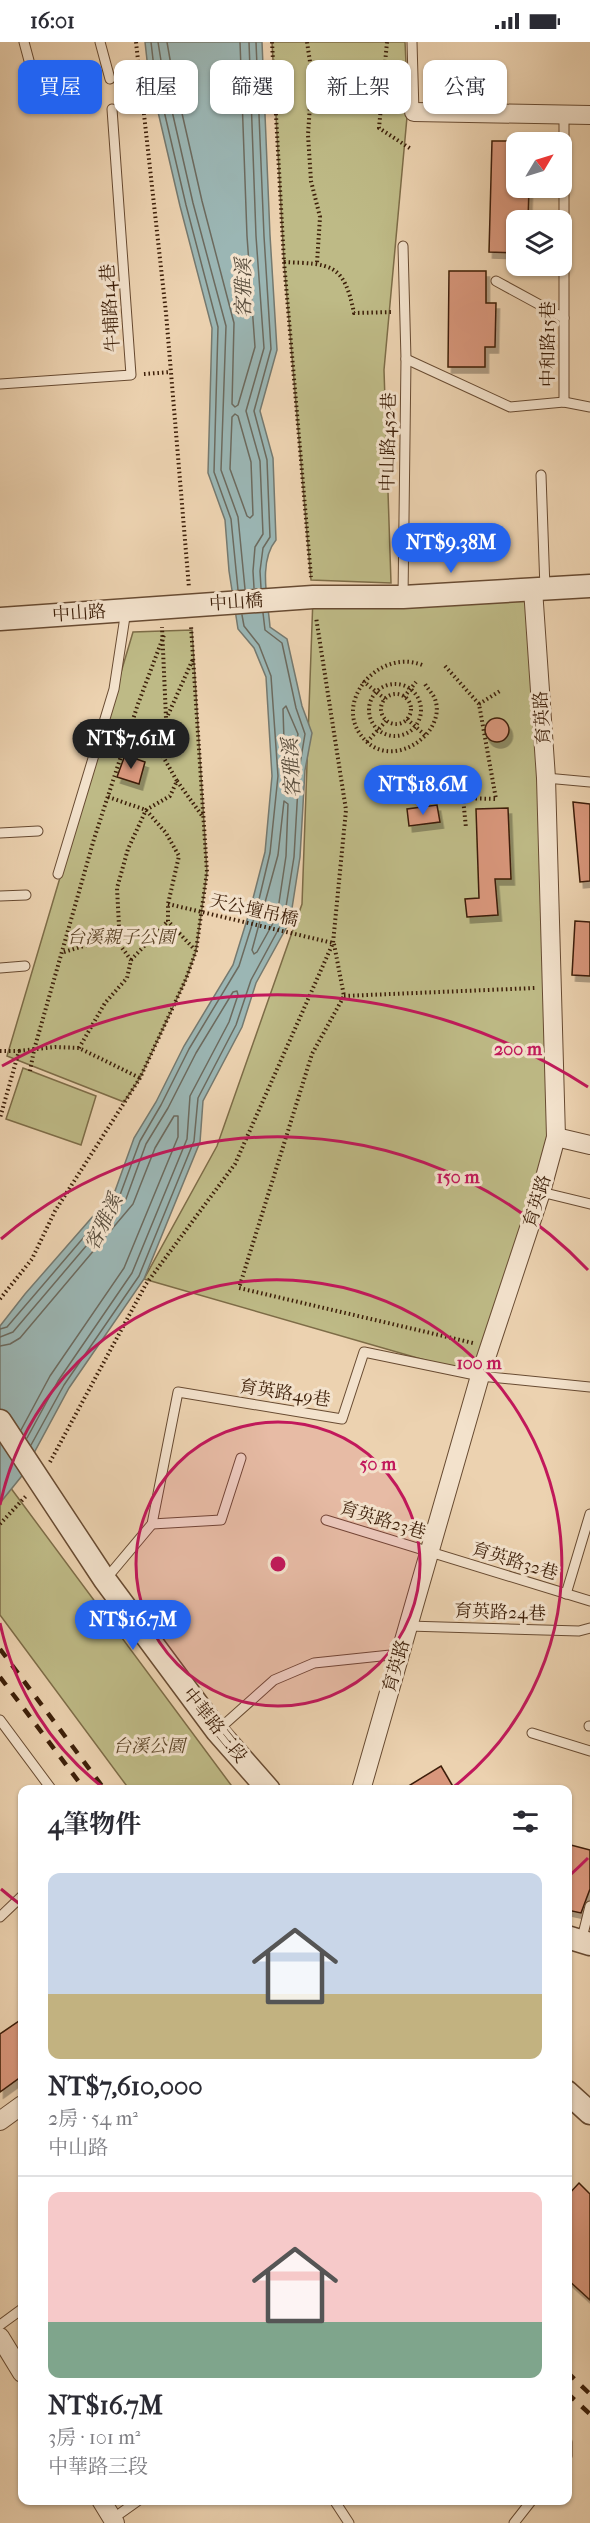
<!DOCTYPE html>
<html lang="zh-TW">
<meta charset="utf-8">
<style>
body{margin:0;font-family:"IM FELL French Canon","Noto Serif TC",serif;background:#f2f2f3;color:#2b2b33;height:100vh;display:flex;flex-direction:column;font-size:22px;white-space:nowrap}
*{box-sizing:border-box;margin:0}
p{font-size:20px;color:#7c7c81}
.icon{flex:none;width:33px;height:33px;fill:none;stroke:currentColor;stroke-width:2;stroke-linecap:round;stroke-linejoin:round}
.map{position:relative;flex:1;overflow:hidden}
.details{position:absolute;left:18px;top:1743px;width:554px;height:720px;display:flex;flex-direction:column;background:#fff;border-radius:12px;box-shadow:0 2px 4px #0004}
.details>*{flex:none}
.banner{position:absolute;left:18px;top:18px;width:555px;height:54px;display:flex;gap:12px}
.needle{width:39px;rotate:52deg}
.controls{position:absolute;left:506px;top:90px;display:grid;gap:12px}
.controls a{display:grid;place-items:center;width:66px;height:66px;border-radius:12px;background:#fff;box-shadow:0 2px 4px #0004;font-size:30px}
.price{position:absolute;translate:-50% -51px;padding:0 14px;border-radius:21px;background:#2563eb;color:#fff;font-size:20px;line-height:39px;filter:drop-shadow(0 2px 3px #0008)}
.price::after{content:'';position:absolute;left:50%;top:36px;width:18px;height:14px;margin-left:-9px;background:inherit;clip-path:polygon(0 0,100% 0,50% 100%)}
.price.on{background:#222;color:#fff}
ul{padding:0;list-style:none}
li{display:grid;align-content:center;gap:12px;height:318px;padding:0 30px}
li+li{border-top:2px solid #e1e1e2}
li span{display:grid;place-items:center;height:186px;border-radius:12px;color:#555}
li>.icon{margin-inline-start:auto}
span .icon{width:108px;height:108px;fill:#fffc;stroke-width:1}
li b{font-size:26px}
h2{display:flex;justify-content:space-between;align-items:center;height:72px;padding:0 30px;font-size:26px}
.tag{padding:0 21px;border-radius:12px;background:#fff;box-shadow:0 2px 4px #0004;font-size:21px;line-height:54px}
.tag.on{background:#2563eb;color:#fff}
.status{display:flex;justify-content:space-between;align-items:center;height:42px;padding:0 30px;background:#fff;direction:ltr}
.status svg{height:16px;fill:currentColor}
.map>svg:first-child{display:block}
.green{fill:#beba86;stroke:#7d6c47;stroke-width:1.5}
.water{fill:#9bb6b4;stroke:#75796f;stroke-width:1.5}
.lines{fill:none;stroke-linecap:round;stroke-linejoin:round}
.shore{stroke:#6c6a5e;stroke-width:1.5}
.building{fill:#d9977b;stroke:#3c1e08;stroke-width:1.5;filter:url(#shadow)}
.service-casing{stroke:#684b32;stroke-width:11}
.minor-casing{stroke:#684b32;stroke-width:20}
.tertiary-casing{stroke:#684b32;stroke-width:25}
.path{stroke:#3c1e08;stroke-width:4;stroke-dasharray:1.5 3;stroke-linecap:butt}
.service{stroke:#f3e2cc;stroke-width:9}
.minor{stroke:#f3e2cc;stroke-width:18}
.tertiary{stroke:#f3e2cc;stroke-width:22}
.rail{stroke:#3c1e08;stroke-width:4.5;stroke-dasharray:10 10;stroke-linecap:butt}
.path-bridge{stroke:#3c1e08;stroke-width:4;stroke-dasharray:1.5 3;stroke-linecap:butt}
.ring{fill:none;stroke:#c2185b;stroke-width:3}
.labels{text-anchor:middle;stroke-width:6;stroke-linejoin:round;paint-order:stroke}
.street-label{font-size:18px;fill:#3c1e08;stroke:#f3e2cc}
.park-label{font-size:18px;font-style:italic;fill:#5c4528;stroke:#f3e2cc}
.water-label{font-size:20px;font-style:italic;fill:#584c3c;stroke:#f3e2cc}
.centre{fill:#c2185b;stroke:#f3e2cc;stroke-width:3}
.ring-label{font-size:18px;text-anchor:middle;font-weight:bold;fill:#c2185b;stroke:#f3e2cc;stroke-width:6;stroke-linejoin:round;paint-order:stroke}
</style>
<div class="status"><b>16:01</b><svg viewBox="0 0 49 12"><path d="M0 12V9h3v3zM5 12V6h3v6zM10 12V3h3v9zM15 12V0h3v12zM26 1h20v11H26zM47 4h2v5h-2z"/></svg></div>
<div class="map">
<svg width="590" height="2481" viewBox="0 0 590 2481">
<defs>
<filter id="shadow"><feDropShadow dx="3.5" dy="6" stdDeviation="0" flood-color="#0004"/></filter>
</defs>
<rect width="100%" height="100%" fill="#ecd2b0"/>
<filter id="stains"><feTurbulence type="fractalNoise" baseFrequency=".00333" numOctaves="4"/><feColorMatrix values="0 0 0 0 .2 0 0 0 0 .09 0 0 0 0 .02 0 0 0 .5 -.17"/></filter>
<radialGradient id="worn" r=".72"><stop offset=".6" stop-color="#630" stop-opacity="0"/><stop offset="1" stop-color="#630" stop-opacity=".3"/></radialGradient>
<g class="green">
<polygon points="272,0 405,0 408,64 384,328 391,541 311,538 284,220"/>
<polygon points="533,547 556,1095 480,1334 144,1237 217,1104 302,862 313,555"/>
<polygon points="192,588 207,830 196,909 186,937 140,1036 124,1060 7,1014 133,590"/>
<polygon points="23,1026 96,1054 81,1103 6,1077"/>
<polygon points="10,1445 234,1747 129,1747 0,1573 0,1459"/>
</g>
<path class="water" d="M145 0H262L270 193 277 308 260 369 273 416 276 498C258 520 268 558 270 585L287 597 302 664 312 691 305 728 300 815 290 879 256 941 242 985 203 1059 200 1100 144 1237 69 1346 21 1435 0 1461V1284L25 1252 115 1149 134 1096 156 1060 184 1004 233 923 250 868 265 810 272 734 266 635 254 606 238 587 229 529 225 478 208 431 212 286 180 164 148 27Z"/>
<g class="lines">
<g class="shore">
<polyline points="151,0 154,26 186,163 218,285 214,430 231,477 238,548"/>
<polyline points="158,0 162,25 193,161 226,284 221,428 238,475 245,547"/>
<polyline points="167,0 171,23 202,159 234,281 232,362 235,365 238,363 255,305 247,194 240,0"/>
<polyline points="249,0 256,194 264,306 246,369 260,419 263,492 255,505 253,529 254,546"/>
<polyline points="256,0 264,194 271,307 254,369 267,418 270,495 263,506 260,529 261,546"/>
<polygon points="235,372 238,374 251,420 253,473 250,476 247,474 230,427 232,375"/>
<polygon points="286,664 298,692 291,730 288,733 285,730 283,667"/>
<polygon points="284,759 288,762 286,814 277,874 257,910 254,912 252,908 278,813"/>
<polyline points="0,1287 7,1285 120,1153 140,1099 161,1063 189,1007 239,924 256,870 270,811 278,734 271,634 259,603 244,584 242,573"/>
<polyline points="0,1295 13,1290 126,1157 146,1102 168,1066 196,1011 233,950 237,949 238,953 229,980 190,1054 187,1097 132,1231 58,1339 27,1396"/>
<polyline points="0,1304 10,1302 20,1296 133,1162 155,1106 174,1074 178,1074 178,1095 124,1226 50,1334 21,1388"/>
<polyline points="31,1403 64,1343 139,1234 194,1099 198,1056 236,983 251,938 284,877 294,815 299,728 305,692 296,666 282,601 265,588 263,571"/>
</g>
</g>
<g class="building">
<polygon points="492,99 516,99 516,146 529,146 528,178 516,178 516,211 489,210"/>
<polygon points="449,229 486,229 486,261 496,261 495,305 485,305 485,325 448,325"/>
<circle cx="497" cy="688" r="12"/>
<polygon points="125,713 145,720 139,742 117,735"/>
<polygon points="573,760 590,762 590,839 580,840"/>
<polygon points="437,763 440,780 409,784 407,767"/>
<polygon points="508,766 511,837 495,837 498,873 467,875 465,857 479,856 476,767"/>
<polygon points="575,879 590,880 590,934 572,933"/>
<polygon points="441,1724 455,1748 402,1748"/>
<polygon points="567,1802 590,1808 590,1847 581,1871 567,1868"/>
<polygon points="22,1977 22,2034 0,2050 0,1992"/>
<polygon points="579,2141 590,2152 590,2258 567,2237 567,2154"/>
</g>
<g class="lines">
<g class="service-casing">
<g id="service">
<polyline points="24,0 31,26"/>
<polyline points="100,0 110,37"/>
<polyline points="412,0 414,70"/>
<polyline points="564,74 564,360"/>
<polyline points="403,204 406,317 403,555"/>
<polyline points="496,239 564,276"/>
<polyline points="406,317 510,365 564,360 590,365"/>
<polyline points="0,342 131,333 112,67"/>
<polyline points="541,433 545,547"/>
<polyline points="546,736 590,740"/>
<polyline points="0,791 38,789"/>
<polyline points="58,832 114,647 126,568"/>
<polyline points="0,854 26,853"/>
<polyline points="0,926 25,924"/>
<polyline points="541,1150 590,1162"/>
<polyline points="326,1478 590,1559"/>
<polyline points="152,1482 221,1478 241,1416"/>
<polyline points="105,1538 152,1482 178,1350 342,1377 364,1310 480,1334 590,1345"/>
<polyline points="566,1552 590,1472"/>
<polyline points="408,1584 579,1589 590,1586"/>
<polyline points="0,1678 52,1748"/>
<polyline points="589,1684 590,1684"/>
<polyline points="218,1688 274,1638 314,1621 400,1612"/>
<polyline points="532,1691 590,1709"/>
<polyline points="0,1875 22,1854"/>
<polyline points="581,1900 590,1864"/>
<polyline points="0,2283 22,2267"/>
<polyline points="567,2400 567,2414"/>
<polyline points="334,2458 349,2481"/>
<polyline points="111,2478 139,2458"/>
<polyline points="514,2481 532,2458"/>
</g>
</g>
<g class="minor-casing">
<g id="minor">
<polyline points="414,70 590,73"/>
<polyline points="556,1095 590,1103"/>
<polyline points="361,1748 480,1334 541,1150 556,1095 546,736 533,547"/>
<polyline points="0,2079 22,2063"/>
<polyline points="0,2295 22,2331"/>
<polyline points="101,2458 115,2481"/>
</g>
</g>
<g class="tertiary-casing">
<g id="tertiary">
<polyline points="0,577 313,555 403,555 590,544"/>
<polyline points="0,1379 105,1538 217,1689 269,1748"/>
<polyline points="567,1895 590,1902"/>
<polyline points="567,2050 590,2071"/>
</g>
</g>
<g class="path">
<polyline points="136,0 166,271 189,546"/>
<polyline points="272,0 284,220 311,535"/>
<polyline points="307,0 312,33 308,93 311,139 320,175 317,221"/>
<polyline points="387,0 379,86 411,107"/>
<path d="M284 220C331 222 344 221 354 271L393 270"/>
<polyline points="144,332 171,330"/>
<path d="M422 623C378 605 328 664 367 700 396 727 447 690 435 657 433 652 428 647 425 642"/>
<polyline points="445,624 479,662 496,757 463,756 466,786"/>
<polyline points="363,639 385,657"/>
<circle cx="395" cy="668" r="26"/>
<circle cx="396" cy="667" r="15"/>
<polyline points="404,655 416,640"/>
<polyline points="479,662 500,649"/>
<polyline points="168,673 193,617"/>
<polyline points="407,677 426,694"/>
<polyline points="367,700 386,679"/>
<polyline points="177,739 203,775"/>
<polyline points="108,755 146,768 166,791 179,814 168,862 168,879 195,908"/>
<polyline points="334,902 344,954 312,1012 239,1246 473,1301"/>
<polyline points="64,910 97,900 120,903 117,846 128,807 146,768 170,754 177,739 161,711 166,676 162,585"/>
<polyline points="131,918 168,879"/>
<polyline points="344,954 535,946"/>
<polyline points="79,1006 105,961 127,936 131,918 120,903"/>
<polyline points="0,1009 19,1009 0,1076"/>
<polyline points="19,1009 55,1005 79,1006 140,1036"/>
<polyline points="30,1029 34,1008 94,797 138,662 164,593"/>
<polyline points="0,1257 32,1217 55,1169 140,1036 186,937 196,909 207,830 191,584"/>
<polyline points="50,1420 146,1242 235,1122 333,901 346,768 316,575"/>
<polyline points="0,1482 27,1453"/>
</g>
<use href="#service" class="service"/>
<use href="#minor" class="minor"/>
<use href="#tertiary" class="tertiary"/>
<g class="rail">
<polyline points="0,1607 105,1748"/>
<polyline points="0,1635 85,1748"/>
<polyline points="567,2330 590,2352"/>
<polyline points="567,2351 590,2372"/>
</g>
<polyline class="path-bridge" points="168,862 333,901"/>
</g>
<circle cx="278" cy="1522" r="142" fill="#c2185b" fill-opacity=".12"/>
<g class="ring">
<circle cx="278" cy="1522" r="142"/>
<path d="M105 1747A284 284 0 0 1 0 1581M0 1463A284 284 0 1 1 451 1747"/>
<path d="M588 1816A427 427 0 0 1 569 1834M21 1863A427 427 0 0 1 1 1847M1 1197A427 427 0 0 1 588 1228"/>
<path d="M2 1024A569 569 0 0 1 588 1045"/>
</g>
<g class="labels">
<g class="street-label">
<text transform="translate(110 266) rotate(-94)" y="6">牛埔路14巷</text>
<text transform="translate(548 302) rotate(-90)" y="6">中和路15巷</text>
<text transform="translate(388 400) rotate(-89)" y="6">中山路452巷</text>
<text transform="translate(236 560) rotate(-4)" y="6">中山橋</text>
<text transform="translate(79 571) rotate(-4)" y="6">中山路</text>
<text transform="translate(542 676) rotate(-94)" y="6">育英路</text>
<text transform="translate(254 868) rotate(13)" y="6">天公壇吊橋</text>
<text transform="translate(537 1159) rotate(-73)" y="6">育英路</text>
<text transform="translate(285 1351) rotate(9)" y="6">育英路49巷</text>
<text transform="translate(383 1478) rotate(17)" y="6">育英路23巷</text>
<text transform="translate(515 1519) rotate(17)" y="6">育英路32巷</text>
<text transform="translate(500 1570) rotate(2)" y="6">育英路24巷</text>
<text transform="translate(396 1624) rotate(-74)" y="6">育英路</text>
<text transform="translate(215 1683) rotate(51)" y="6">中華路三段</text>
</g>
<g class="park-label">
<text x="121" y="901">台溪親子公園</text>
<text x="149" y="1710">台溪公園</text>
</g>
<g class="water-label">
<text transform="translate(243 246) rotate(-90)" y="7">客雅溪</text>
<text transform="translate(291 726) rotate(-93)" y="7">客雅溪</text>
<text transform="translate(103 1180) rotate(-64)" y="7">客雅溪</text>
</g>
</g>
<circle cx="278" cy="1522" r="9" class="centre"/>
<g class="ring-label">
<text x="518" y="1013">200 m</text>
<text x="458" y="1141">150 m</text>
<text x="479" y="1327">100 m</text>
<text x="378" y="1428">50 m</text>
</g>
<rect width="100%" height="100%" filter="url(#stains)"/>
<rect width="100%" height="100%" fill="url(#worn)"/>
</svg>
<div class="controls">
<a><svg class="needle" viewBox="-14 -14 28 28"><path d="M0-13l5 13h-10z" fill="#e53935"/><path d="M0 13l5-13h-10z" fill="#7c7c81"/></svg></a>
<a><svg class="icon" aria-label="layers" viewBox="0 0 24 24"><path d="M12 4l9 5-9 5-9-5zM3 14l9 5 9-5"/></svg></a>
</div>
<b class="price" style="left:451px;top:532px">NT$9.38M</b>
<b class="price on" style="left:131px;top:728px">NT$7.61M</b>
<b class="price" style="left:423px;top:774px">NT$18.6M</b>
<b class="price" style="left:133px;top:1609px">NT$16.7M</b>
<div class="banner">
<a class="tag on">買屋</a>
<a class="tag">租屋</a>
<a class="tag">篩選</a>
<a class="tag">新上架</a>
<a class="tag">公寓</a>
</div>
<section class="details">
<h2>4筆物件<svg class="icon" aria-label="filters" viewBox="0 0 24 24"><path d="M4 7h16M4 17h16"/><circle cx="9" cy="7" r="2"/><circle cx="15" cy="17" r="2"/></svg></h2>
<ul>
<li><span style="background:linear-gradient(#c9d6e8 65%,#c2b280 0)"><svg class="icon" aria-label="home" viewBox="0 0 24 24"><path d="M3 11l9-7 9 7M6 9v11h12V9"/></svg></span><div><b>NT$7,610,000</b><p>2房 · 54 m²</p><p>中山路</p></div></li>
<li><span style="background:linear-gradient(#f6c9c9 70%,#7fa58c 0)"><svg class="icon" aria-label="home" viewBox="0 0 24 24"><path d="M3 11l9-7 9 7M6 9v11h12V9"/></svg></span><div><b>NT$16.7M</b><p>3房 · 101 m²</p><p>中華路三段</p></div></li>
</ul>
</section>
</div>
